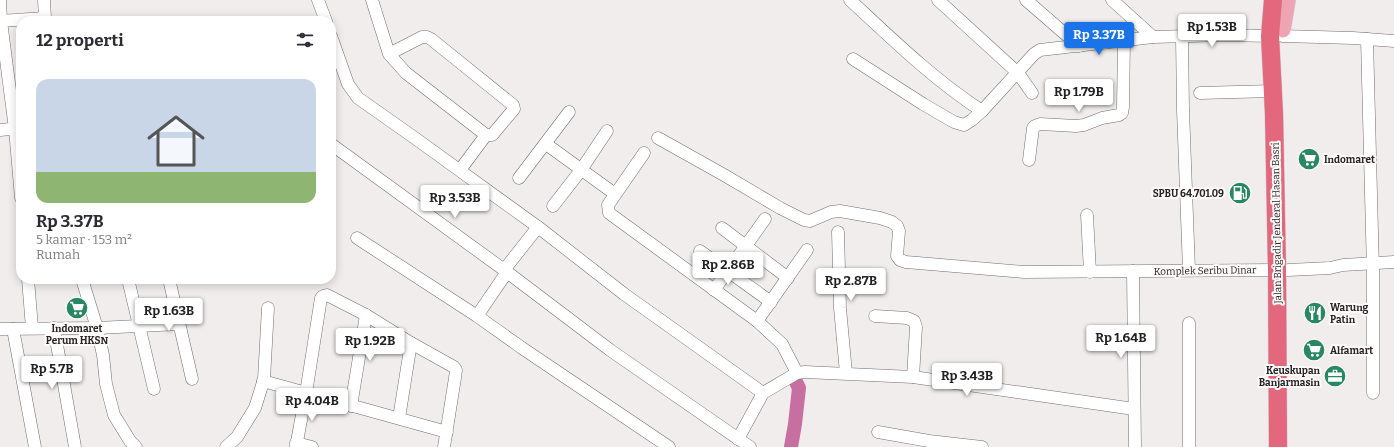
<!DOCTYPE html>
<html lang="id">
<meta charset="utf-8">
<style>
body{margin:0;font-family:Bitter,serif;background:#f7f7f7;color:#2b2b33;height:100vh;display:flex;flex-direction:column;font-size:15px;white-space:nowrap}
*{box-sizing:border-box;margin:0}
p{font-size:13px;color:#7c7c81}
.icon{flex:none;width:22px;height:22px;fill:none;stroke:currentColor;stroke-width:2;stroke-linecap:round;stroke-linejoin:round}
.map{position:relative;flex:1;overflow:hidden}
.details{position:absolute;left:16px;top:16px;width:320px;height:268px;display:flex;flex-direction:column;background:#fff;border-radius:16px;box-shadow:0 2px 10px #0003}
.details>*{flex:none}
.price{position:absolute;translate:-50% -34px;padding:0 9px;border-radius:4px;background:#fff;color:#222;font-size:13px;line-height:26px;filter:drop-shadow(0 1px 2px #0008)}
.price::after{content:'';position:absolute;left:50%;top:24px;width:12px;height:9px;margin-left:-6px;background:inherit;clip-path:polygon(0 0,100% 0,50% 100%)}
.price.current{background:#1a73e8;color:#fff}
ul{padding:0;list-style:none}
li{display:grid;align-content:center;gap:8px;height:212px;padding:0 20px}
li span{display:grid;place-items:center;height:124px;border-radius:12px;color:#555}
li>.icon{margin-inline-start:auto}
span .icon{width:72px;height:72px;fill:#fffc;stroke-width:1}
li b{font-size:17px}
h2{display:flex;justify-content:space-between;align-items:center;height:48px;padding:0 20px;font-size:17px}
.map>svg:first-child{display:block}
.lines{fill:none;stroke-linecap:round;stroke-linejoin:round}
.river{stroke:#c86fa2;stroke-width:14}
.minor-casing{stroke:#726f6e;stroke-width:13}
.major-casing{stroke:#cbcaca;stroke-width:16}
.highway-casing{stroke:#cbcaca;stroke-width:19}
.minor{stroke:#fff;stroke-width:12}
.major{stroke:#eea4b2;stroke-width:15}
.highway{stroke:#e3687e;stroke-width:18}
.labels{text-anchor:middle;stroke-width:4;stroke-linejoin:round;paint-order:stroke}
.poi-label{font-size:10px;font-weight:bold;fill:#252424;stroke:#fefaf9;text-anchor:start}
.street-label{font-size:10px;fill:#252424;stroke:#fefaf9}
</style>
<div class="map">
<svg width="1394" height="447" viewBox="0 0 1394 447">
<rect width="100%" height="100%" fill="#f0edec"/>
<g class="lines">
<polyline class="river" points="791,447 795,424 799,388 795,380"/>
<g class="minor-casing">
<g id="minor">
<polyline points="0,0 1,21 15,129 21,198"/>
<polyline points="44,0 45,18"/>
<polyline points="318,0 326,21"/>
<polyline points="372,0 389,54 406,73 486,135 492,135 493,134 514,109 513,105 431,39 427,37 422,37 389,54"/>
<path d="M850 0C892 39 934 80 982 111"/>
<polyline points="938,0 1018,73 1032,93"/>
<polyline points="1026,0 1079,46"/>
<polyline points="1112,0 1153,37"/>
<polyline points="0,21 45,18 46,21"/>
<polyline points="331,36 348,84 358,98 412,136 538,227 624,294 763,393"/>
<polyline points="1282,36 1353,38 1394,41"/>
<polyline points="1182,37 1183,110 1189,270"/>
<polyline points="1367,39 1373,271 1373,393"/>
<polyline points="853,59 923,104 954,122 964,125 972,120 982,111 1034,54 1040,50 1153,37 1225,35 1270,36"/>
<polyline points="1200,93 1273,91"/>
<polyline points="0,130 21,128"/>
<polyline points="658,138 724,175 780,208 804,220 810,221 831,212 840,211 880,218 892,222 897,226 899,231 897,256 900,260 906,262 1024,272 1288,270 1330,268 1343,265 1394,262"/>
<polyline points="331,144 507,272 477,316"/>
<polyline points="546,144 615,194"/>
<polyline points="644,153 608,205 609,213 757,321 782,344 797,373"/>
<polyline points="1029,160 1033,128 1035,126 1040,124 1076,126 1084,125 1102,118 1119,115 1122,113 1123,107 1124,40"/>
<polyline points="460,170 486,135"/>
<polyline points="519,178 569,112"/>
<polyline points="553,206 581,170 607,131"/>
<polyline points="1087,215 1090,272"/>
<polyline points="722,228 788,278"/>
<polyline points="838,232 840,308 846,373"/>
<polyline points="357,238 477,316 522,348 669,447"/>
<polyline points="700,251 771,302"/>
<polyline points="504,270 538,227"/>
<polyline points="1133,271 1135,447"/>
<polyline points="507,272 610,350 750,447"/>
<polyline points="28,279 32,328"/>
<polyline points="82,279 97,328 179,324"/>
<polyline points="128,279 154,389"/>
<polyline points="169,279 192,379"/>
<polyline points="714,290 765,219"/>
<polyline points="875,316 907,318 914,321 916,327 913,377"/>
<polyline points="757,321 807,250"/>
<polyline points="1189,323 1189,447"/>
<polyline points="54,328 75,447"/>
<polyline points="0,329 97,328 103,355 106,384 114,415 130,441 136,447"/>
<polyline points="13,329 35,447"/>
<polyline points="263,381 447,432"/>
<polyline points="351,406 366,315"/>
<polyline points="399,418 411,343"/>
<polyline points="878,432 929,441 982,447"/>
<polyline points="738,439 763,393 797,373 805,372 913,377 1134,409"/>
<polyline points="296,443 312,447"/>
<polyline points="226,447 237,437 255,408 264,379 268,308"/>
<polyline points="296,447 306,393 321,298 323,296 327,295 366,315 411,343 454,367 456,370 455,378 444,447"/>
</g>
</g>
<g class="major-casing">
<polyline id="major" points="1283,30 1288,0"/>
</g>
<g class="highway-casing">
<polyline id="highway" points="1273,0 1270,36 1274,114 1277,270 1278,447"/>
</g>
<use href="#minor" class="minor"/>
<use href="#major" class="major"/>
<use href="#highway" class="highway"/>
</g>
<defs>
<g id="supermarket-disc" transform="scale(1.15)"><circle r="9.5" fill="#288861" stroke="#fefaf9"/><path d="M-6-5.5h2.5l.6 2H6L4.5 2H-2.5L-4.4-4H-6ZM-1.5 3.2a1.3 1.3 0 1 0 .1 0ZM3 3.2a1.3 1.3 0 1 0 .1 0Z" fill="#fff"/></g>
<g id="fuel-disc" transform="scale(1.15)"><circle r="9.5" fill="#288861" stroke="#fefaf9"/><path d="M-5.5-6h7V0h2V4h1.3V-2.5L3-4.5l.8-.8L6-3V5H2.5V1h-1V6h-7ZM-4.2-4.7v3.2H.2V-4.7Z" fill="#fff"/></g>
<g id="restaurant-disc" transform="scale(1.15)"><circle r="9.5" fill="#288861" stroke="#fefaf9"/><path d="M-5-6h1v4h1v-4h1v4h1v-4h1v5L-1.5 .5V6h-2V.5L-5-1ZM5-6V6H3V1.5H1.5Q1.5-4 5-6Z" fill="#fff"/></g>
<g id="office-disc" transform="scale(1.15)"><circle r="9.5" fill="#288861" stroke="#fefaf9"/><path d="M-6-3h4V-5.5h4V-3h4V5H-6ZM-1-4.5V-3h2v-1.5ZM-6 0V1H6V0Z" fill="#fff"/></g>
</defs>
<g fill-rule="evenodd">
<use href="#supermarket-disc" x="1309" y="159"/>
<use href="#fuel-disc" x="1240" y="193"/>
<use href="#supermarket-disc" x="77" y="308"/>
<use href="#restaurant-disc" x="1315" y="313"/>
<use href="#supermarket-disc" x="1314" y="350"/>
<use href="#office-disc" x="1335" y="376"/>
</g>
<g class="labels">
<g class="poi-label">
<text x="1324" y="163">Indomaret</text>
<text x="1224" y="197" text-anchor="end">SPBU 64.701.09</text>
<text x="1330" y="311">Warung<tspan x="1330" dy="12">Patin</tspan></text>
<text x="77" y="332" text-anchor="middle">Indomaret<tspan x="77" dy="12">Perum HKSN</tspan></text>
<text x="1330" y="354">Alfamart</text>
<text x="1320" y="374" text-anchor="end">Keuskupan<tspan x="1320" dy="12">Banjarmasin</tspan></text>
</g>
<g class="street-label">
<text transform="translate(1276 223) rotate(-91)" y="4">Jalan Brigadir Jenderal Hasan Basri</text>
<text transform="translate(1205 270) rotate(-1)" y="4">Komplek Seribu Dinar</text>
</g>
</g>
</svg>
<b class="price" style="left:1212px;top:48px">Rp 1.53B</b>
<b class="price current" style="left:1099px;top:56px">Rp 3.37B</b>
<b class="price" style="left:1079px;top:113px">Rp 1.79B</b>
<b class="price" style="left:455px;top:219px">Rp 3.53B</b>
<b class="price" style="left:728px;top:286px">Rp 2.86B</b>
<b class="price" style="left:851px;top:302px">Rp 2.87B</b>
<b class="price" style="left:169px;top:332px">Rp 1.63B</b>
<b class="price" style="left:1121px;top:359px">Rp 1.64B</b>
<b class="price" style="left:370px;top:362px">Rp 1.92B</b>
<b class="price" style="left:52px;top:390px">Rp 5.7B</b>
<b class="price" style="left:967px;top:397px">Rp 3.43B</b>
<b class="price" style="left:312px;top:422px">Rp 4.04B</b>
<section class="details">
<h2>12 properti<svg class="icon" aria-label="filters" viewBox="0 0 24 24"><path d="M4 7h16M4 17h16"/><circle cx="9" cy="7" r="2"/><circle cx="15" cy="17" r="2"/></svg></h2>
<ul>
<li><span style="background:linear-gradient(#c9d6e8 75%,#8fb573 0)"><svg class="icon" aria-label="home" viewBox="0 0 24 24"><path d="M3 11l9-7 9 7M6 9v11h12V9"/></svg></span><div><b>Rp 3.37B</b><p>5 kamar · 153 m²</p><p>Rumah</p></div></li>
</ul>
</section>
</div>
